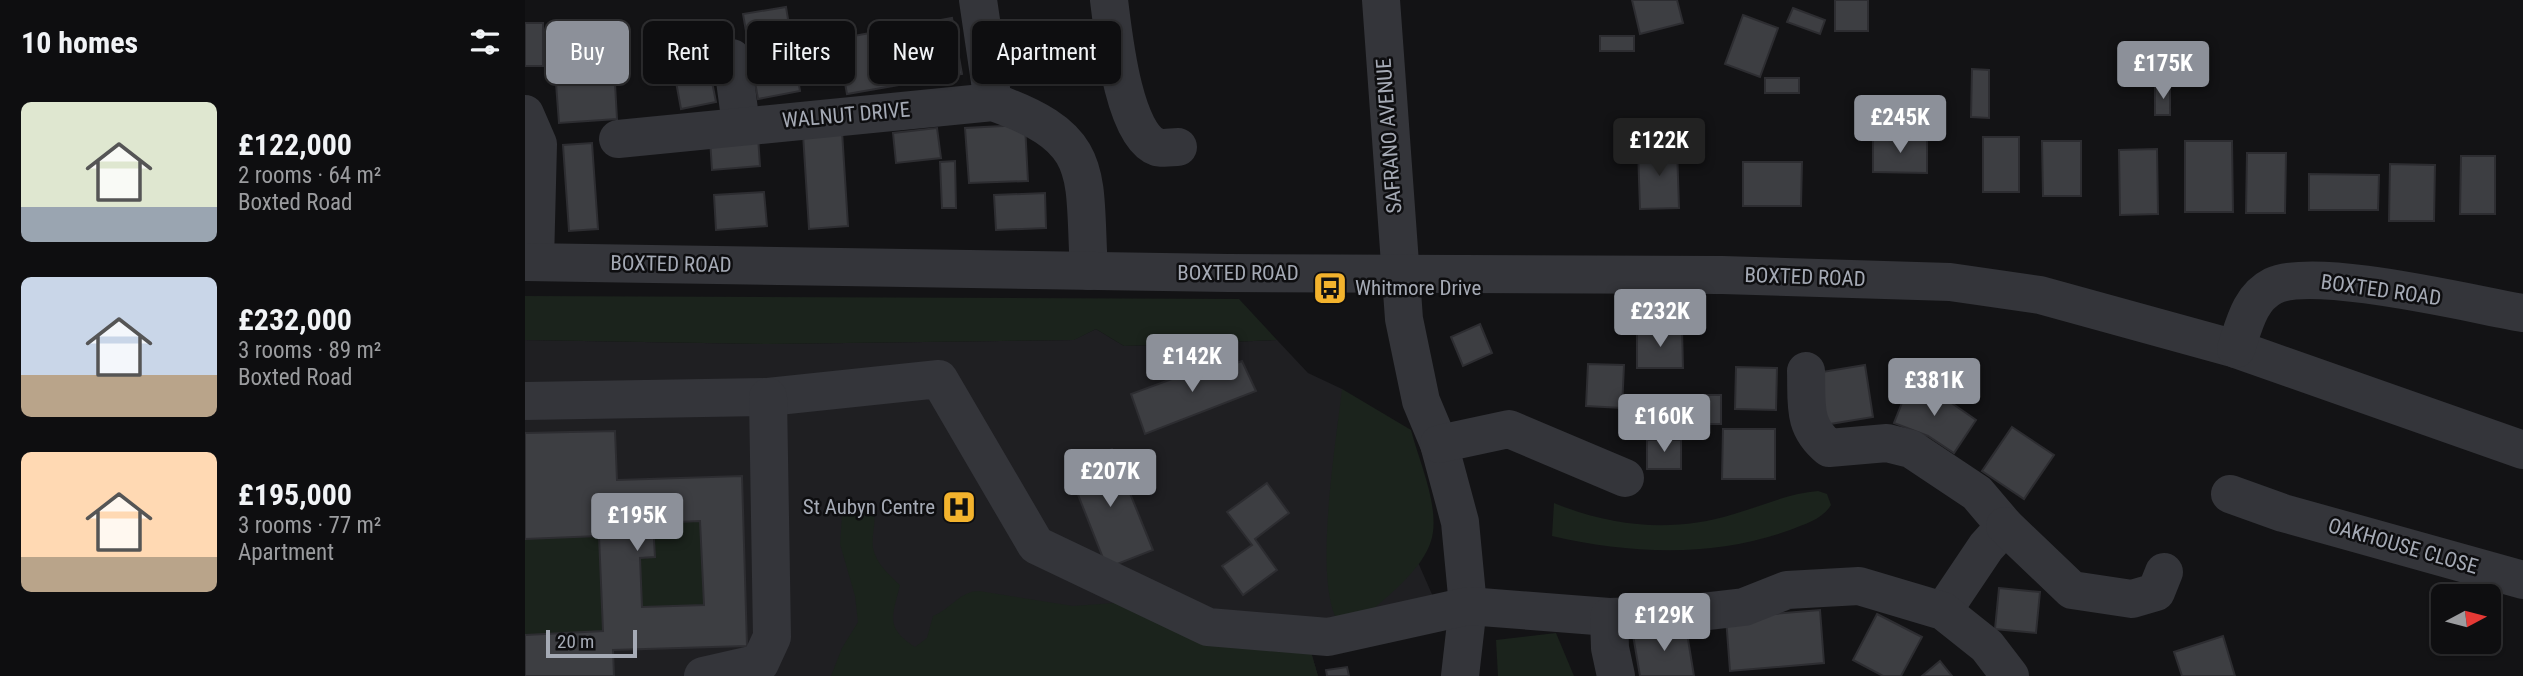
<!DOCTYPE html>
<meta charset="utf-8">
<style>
body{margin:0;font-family:"Roboto Condensed",sans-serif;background:#171719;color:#f1f3f6;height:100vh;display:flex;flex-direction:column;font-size:26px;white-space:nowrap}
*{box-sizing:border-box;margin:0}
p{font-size:23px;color:#9b9c9f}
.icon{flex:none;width:38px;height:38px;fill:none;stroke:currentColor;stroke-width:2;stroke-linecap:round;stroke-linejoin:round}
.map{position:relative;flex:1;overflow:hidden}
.sheet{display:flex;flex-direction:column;background:#0e0e10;width:525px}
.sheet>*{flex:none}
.top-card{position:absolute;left:21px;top:21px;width:665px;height:63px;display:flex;gap:14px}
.needle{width:46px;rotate:83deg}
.controls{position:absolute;left:1906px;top:584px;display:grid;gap:14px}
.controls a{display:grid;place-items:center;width:70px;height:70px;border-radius:10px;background:#0e0e10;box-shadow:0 2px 5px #0004,0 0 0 2px #2e2e30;font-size:35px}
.scale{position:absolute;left:21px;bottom:18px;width:91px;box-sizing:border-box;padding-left:7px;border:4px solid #a5aab5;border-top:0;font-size:19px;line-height:24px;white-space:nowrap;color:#a5aab5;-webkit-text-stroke:5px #0e0e10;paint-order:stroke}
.price{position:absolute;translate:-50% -60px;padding:0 16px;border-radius:7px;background:#8c9099;color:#fff;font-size:23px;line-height:46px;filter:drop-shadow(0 2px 4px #0008)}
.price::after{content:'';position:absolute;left:50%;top:42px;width:21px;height:16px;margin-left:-10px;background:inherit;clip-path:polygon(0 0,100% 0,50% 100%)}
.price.active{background:#222;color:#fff}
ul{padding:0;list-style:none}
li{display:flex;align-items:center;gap:21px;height:175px;padding:0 21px}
li span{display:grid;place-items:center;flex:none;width:196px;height:140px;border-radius:10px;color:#555}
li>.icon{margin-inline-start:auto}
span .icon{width:84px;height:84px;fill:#fffc;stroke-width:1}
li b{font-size:30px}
h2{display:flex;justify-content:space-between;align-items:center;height:84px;padding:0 21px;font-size:30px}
.pill{padding:0 24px;border-radius:10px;background:#0e0e10;box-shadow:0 2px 5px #0004,0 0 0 2px #2e2e30;font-size:24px;line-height:63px}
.pill.active{background:#8c9099;color:#fff}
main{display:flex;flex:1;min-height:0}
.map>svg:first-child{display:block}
.built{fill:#1f1f22}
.green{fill:#1b231c}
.building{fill:#3d3e42;stroke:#2d2d31;stroke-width:2;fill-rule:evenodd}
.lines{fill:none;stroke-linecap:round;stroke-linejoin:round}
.minor{stroke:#34353a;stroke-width:38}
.labels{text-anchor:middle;stroke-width:5;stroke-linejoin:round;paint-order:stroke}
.street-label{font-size:21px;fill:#a5aab5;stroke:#0e0e10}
.poi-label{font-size:21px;fill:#a5aab5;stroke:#0e0e10;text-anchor:start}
</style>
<main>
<section class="sheet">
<h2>10 homes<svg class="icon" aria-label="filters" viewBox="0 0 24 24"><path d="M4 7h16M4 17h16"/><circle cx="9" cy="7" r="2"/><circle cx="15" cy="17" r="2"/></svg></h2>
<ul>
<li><span style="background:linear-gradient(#dfe7d0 75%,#9aa5b1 0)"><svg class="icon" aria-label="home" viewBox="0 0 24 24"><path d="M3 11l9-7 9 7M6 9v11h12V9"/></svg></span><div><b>£122,000</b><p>2 rooms · 64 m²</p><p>Boxted Road</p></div></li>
<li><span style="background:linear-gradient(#c9d6e8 70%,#b9a48a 0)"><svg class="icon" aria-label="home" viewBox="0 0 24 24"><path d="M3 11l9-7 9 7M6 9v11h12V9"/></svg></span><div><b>£232,000</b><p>3 rooms · 89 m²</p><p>Boxted Road</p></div></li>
<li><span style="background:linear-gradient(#ffd9b3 75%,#b9a48a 0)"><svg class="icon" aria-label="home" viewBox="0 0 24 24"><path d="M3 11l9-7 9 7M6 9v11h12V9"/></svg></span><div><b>£195,000</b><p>3 rooms · 77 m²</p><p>Apartment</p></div></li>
</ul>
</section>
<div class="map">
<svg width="1998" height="676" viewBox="0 0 1998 676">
<rect width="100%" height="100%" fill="#131315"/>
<polygon class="built" points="571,329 599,346 752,340 783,373 817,389 920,624 786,652 793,676 0,676 0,340 244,344 548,340"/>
<g class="green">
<polygon points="0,296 714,299 752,340 599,346 571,329 549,340 244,344 0,340"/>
<path d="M817 389 886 430C894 461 912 500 908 532 904 565 864 595 840 616H810C790 569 811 443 817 389Z"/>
<path d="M1293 491 1302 494 1306 505C1298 519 1280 524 1265 530 1188 558 1106 554 1027 536L1029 503C1088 527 1148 533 1209 514 1237 506 1265 493 1293 491Z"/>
<path d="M346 502C354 517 346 531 348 548 351 563 364 575 375 585 368 615 359 627 390 647L402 638 408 616C426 609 435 591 454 591L548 606 589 603 786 652 793 676H306L317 648 333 622 330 596 315 544 317 516Z"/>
<polygon points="175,521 179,605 117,607 115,558 130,557 128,523"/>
<polygon points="74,536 78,631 0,635 0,539"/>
<polygon points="1031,633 1049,676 973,676 971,640"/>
</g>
<g class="building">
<polygon points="1107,0 1152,0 1158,23 1115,34"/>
<rect x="1310" y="0" width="33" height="31"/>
<polygon points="261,7 275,91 233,99 218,14"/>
<polygon points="1268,8 1300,20 1295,34 1262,22"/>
<polygon points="1218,15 1253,28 1235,77 1200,64"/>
<polygon points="427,18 437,74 322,94 312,39"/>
<rect x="0" y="23" width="18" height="43"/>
<polygon points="176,26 191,102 156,109 142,33"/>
<rect x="1075" y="36" width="34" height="15"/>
<polygon points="551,37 558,74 486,85 481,50"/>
<polygon points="89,66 92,119 34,123 30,70"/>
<polygon points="1447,69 1464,70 1464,118 1446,117"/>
<rect x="1240" y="78" width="34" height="15"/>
<polygon points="1645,86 1645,115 1630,115 1630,87"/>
<polygon points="500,125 503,181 444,183 440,128"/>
<polygon points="412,128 416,158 371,163 368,133"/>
<polygon points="317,131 323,226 284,229 278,134"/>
<polygon points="233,136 235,166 187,170 185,139"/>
<rect x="1458" y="137" width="36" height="55"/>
<polygon points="1348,138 1402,138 1402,173 1348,172"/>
<polygon points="1517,141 1556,141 1556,196 1518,196"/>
<polygon points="1660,141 1707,141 1708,212 1660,212"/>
<polygon points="67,143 73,229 44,231 38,145"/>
<polygon points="1152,148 1154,208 1115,209 1113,149"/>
<polygon points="1632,149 1633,214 1595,215 1594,150"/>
<polygon points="1722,153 1761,153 1760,213 1721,213"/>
<polygon points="1936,156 1970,156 1970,214 1935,214"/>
<polygon points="430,161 431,208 417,208 415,162"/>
<polygon points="1218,162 1277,162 1276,206 1218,206"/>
<polygon points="1865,164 1910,165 1909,221 1864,221"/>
<polygon points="1784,174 1854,175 1853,210 1784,210"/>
<polygon points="239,192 242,226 191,230 189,195"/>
<polygon points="520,193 521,228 471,230 469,195"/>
<polygon points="955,324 967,353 938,366 926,337"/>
<polygon points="1112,329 1157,329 1158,368 1112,368"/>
<polygon points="701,359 706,365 717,361 731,391 620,434 606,394"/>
<polygon points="1063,364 1099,365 1097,408 1061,406"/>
<polygon points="1340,365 1348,417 1299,425 1291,373"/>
<polygon points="1211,367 1252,368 1251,410 1210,409"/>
<polygon points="1384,385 1425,402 1451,420 1429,453 1403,436 1369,423"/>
<rect x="1162" y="395" width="34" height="29"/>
<polygon points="1487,427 1529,455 1499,499 1457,471"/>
<polygon points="1198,429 1250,429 1250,479 1197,479"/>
<path d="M90 431 92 480 217 476 222 646 88 650 89 676H0V635L78 631 74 536 0 539V433ZM175 521 179 605 117 607 115 558 130 557 128 523Z"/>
<rect x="1122" y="440" width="34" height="29"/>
<polygon points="587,449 628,550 582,568 542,467"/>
<polygon points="742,483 764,513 730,539 752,570 718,595 697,566 727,545 702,512"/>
<polygon points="1474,588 1515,592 1511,633 1470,629"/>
<polygon points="1295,610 1299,663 1205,671 1201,618"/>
<polygon points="1352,614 1397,637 1376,676 1358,676 1328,660"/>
<polygon points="1161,627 1169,676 1115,676 1108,635"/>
<polygon points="1698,636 1710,676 1657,676 1649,652"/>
<polygon points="1415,661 1427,676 1397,676"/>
<polygon points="822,667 824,676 802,676 801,670"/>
</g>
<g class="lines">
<g class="minor">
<polyline points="453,0 468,102"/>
<path d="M584 0C588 31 598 135 632 147 637 149 647 147 653 147"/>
<polyline points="856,0 879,319 896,401 914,444 935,522 943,606 935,676"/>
<polyline points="207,58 216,125"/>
<polyline points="0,114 13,144 10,262"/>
<path d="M93 139 468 102C573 139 558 173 564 271"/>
<polyline points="0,262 703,273 1197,275 1425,282 1515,295 1711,349 1998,450"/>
<path d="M1711 349C1719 326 1724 298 1748 286 1790 266 1946 304 1998 313"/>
<path d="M1281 371C1282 404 1277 426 1304 448L1362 443 1386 449 1452 493 1480 526 1461 547 1418 611"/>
<polyline points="0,401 243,397 414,379 511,545 683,627 803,637 943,606 1084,617 1150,615 1219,607 1262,590 1334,586 1418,611 1462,646 1485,676"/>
<polyline points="914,444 984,429 1100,478"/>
<polyline points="1705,494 1758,513 1998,580"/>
<polyline points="1480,526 1547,590 1607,599 1631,592 1639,572"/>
<polyline points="1084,617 1085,648 1091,676"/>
<polyline points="178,676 235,663 247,637 243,397"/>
</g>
</g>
<defs>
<g id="bus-square" transform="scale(1.75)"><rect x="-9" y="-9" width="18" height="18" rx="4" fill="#f3b32d" stroke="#0e0e10"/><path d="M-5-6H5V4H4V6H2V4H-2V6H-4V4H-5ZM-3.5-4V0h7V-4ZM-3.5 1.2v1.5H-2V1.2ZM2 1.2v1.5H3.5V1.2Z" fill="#111"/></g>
<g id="hospital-square" transform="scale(1.75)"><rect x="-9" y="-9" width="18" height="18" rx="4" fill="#f3b32d" stroke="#0e0e10"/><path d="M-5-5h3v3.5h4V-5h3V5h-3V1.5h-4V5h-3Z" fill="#111"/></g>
</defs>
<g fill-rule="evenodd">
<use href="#bus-square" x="805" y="288"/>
<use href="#hospital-square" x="434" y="507"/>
</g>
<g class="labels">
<g class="street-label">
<text transform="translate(321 115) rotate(-5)" y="7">WALNUT DRIVE</text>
<text transform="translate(864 136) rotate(-94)" y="7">SAFRANO AVENUE</text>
<text transform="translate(146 264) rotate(1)" y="7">BOXTED ROAD</text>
<text x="713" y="280">BOXTED ROAD</text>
<text transform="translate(1280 277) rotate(2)" y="7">BOXTED ROAD</text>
<text transform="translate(1856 290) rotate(8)" y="7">BOXTED ROAD</text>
<text transform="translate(1878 546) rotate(16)" y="7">OAKHOUSE CLOSE</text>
</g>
<g class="poi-label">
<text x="830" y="295">Whitmore Drive</text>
<text x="410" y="514" text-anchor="end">St Aubyn Centre</text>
</g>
</g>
</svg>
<div class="controls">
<a><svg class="needle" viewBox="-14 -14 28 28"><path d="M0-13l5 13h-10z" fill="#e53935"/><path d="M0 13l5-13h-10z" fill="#9b9c9f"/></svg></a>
</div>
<div class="scale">20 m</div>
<b class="price" style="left:1638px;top:101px">£175K</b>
<b class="price" style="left:1375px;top:155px">£245K</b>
<b class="price active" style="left:1134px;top:178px">£122K</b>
<b class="price" style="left:1135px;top:349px">£232K</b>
<b class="price" style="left:667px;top:394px">£142K</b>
<b class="price" style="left:1409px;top:418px">£381K</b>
<b class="price" style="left:1139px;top:454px">£160K</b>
<b class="price" style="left:585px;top:509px">£207K</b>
<b class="price" style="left:112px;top:553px">£195K</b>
<b class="price" style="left:1139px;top:653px">£129K</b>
<div class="top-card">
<a class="pill active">Buy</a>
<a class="pill">Rent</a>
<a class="pill">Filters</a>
<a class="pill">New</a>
<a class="pill">Apartment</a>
</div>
</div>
</main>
